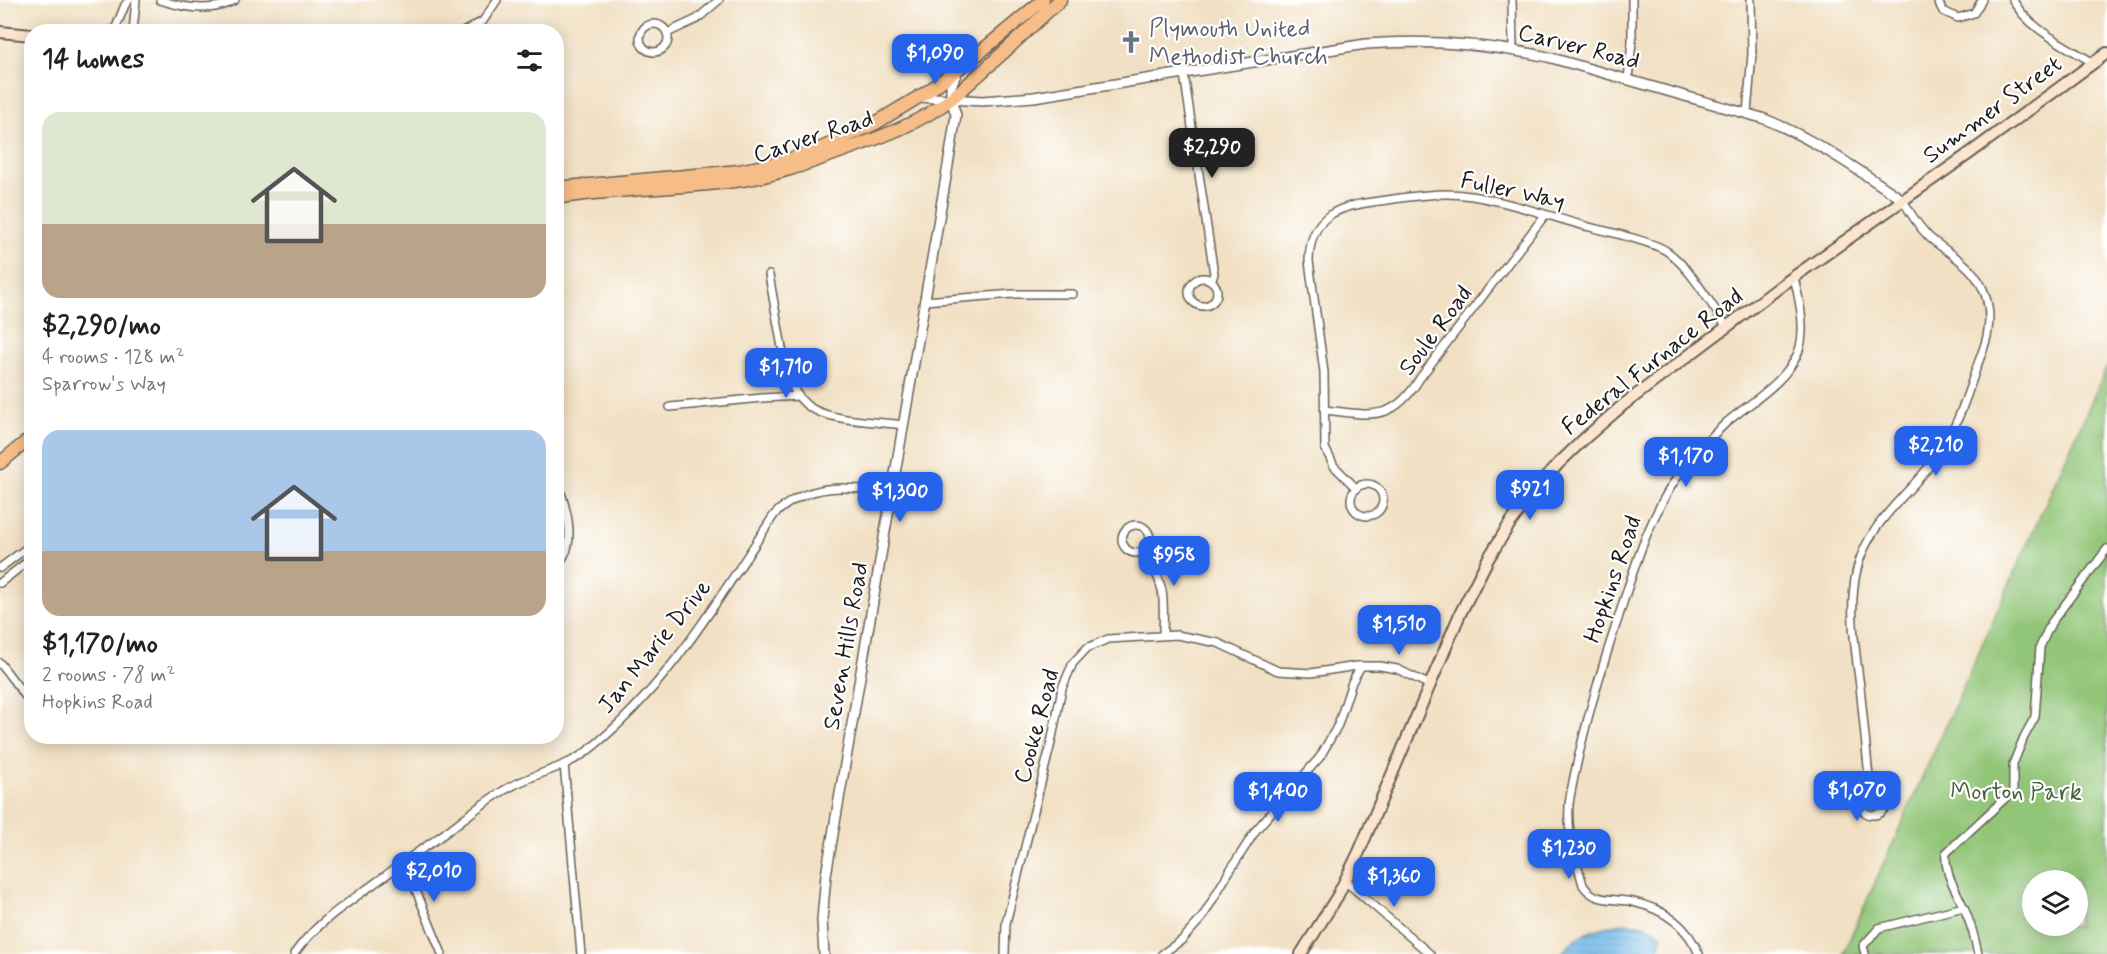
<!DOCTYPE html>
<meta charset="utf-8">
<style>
body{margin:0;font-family:Mynerve,sans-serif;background:#f6f6f6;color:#222;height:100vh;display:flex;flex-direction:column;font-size:22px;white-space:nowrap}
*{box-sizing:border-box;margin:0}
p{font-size:20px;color:#767676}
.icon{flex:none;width:33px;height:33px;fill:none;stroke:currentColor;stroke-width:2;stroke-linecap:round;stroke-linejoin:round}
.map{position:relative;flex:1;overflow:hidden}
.drawer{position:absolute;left:24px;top:24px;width:540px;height:720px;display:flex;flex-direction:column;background:#fff;border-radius:24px;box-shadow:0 3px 15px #0003}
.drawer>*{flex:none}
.fabs{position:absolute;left:2022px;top:870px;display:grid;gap:12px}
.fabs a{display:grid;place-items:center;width:66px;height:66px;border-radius:50%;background:#fff;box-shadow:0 3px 15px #0003;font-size:30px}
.price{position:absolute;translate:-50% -51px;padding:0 14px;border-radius:12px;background:#2563eb;color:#fff;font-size:20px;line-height:39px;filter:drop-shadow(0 2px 3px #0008)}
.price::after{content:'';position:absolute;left:50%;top:36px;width:18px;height:14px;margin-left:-9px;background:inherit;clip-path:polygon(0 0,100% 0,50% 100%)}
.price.selected{background:#222;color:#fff}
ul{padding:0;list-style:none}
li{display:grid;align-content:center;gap:12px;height:318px;padding:0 18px}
li span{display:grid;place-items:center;height:186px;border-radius:18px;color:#555}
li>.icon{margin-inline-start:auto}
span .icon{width:108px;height:108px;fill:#fffc;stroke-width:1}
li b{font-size:26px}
h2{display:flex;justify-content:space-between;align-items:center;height:72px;padding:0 18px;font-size:26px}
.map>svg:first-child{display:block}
.green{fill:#91c577;stroke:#56704a;stroke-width:1.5;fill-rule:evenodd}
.water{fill:url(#water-rules);stroke:#466a82;stroke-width:1.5}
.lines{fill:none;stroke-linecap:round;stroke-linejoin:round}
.minor-casing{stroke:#676156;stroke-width:10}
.tertiary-casing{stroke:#676156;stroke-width:12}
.secondary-casing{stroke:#676156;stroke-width:14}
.trunk-casing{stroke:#676156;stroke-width:15}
.minor{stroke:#fff;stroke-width:7}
.tertiary{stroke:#fff;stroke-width:9}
.secondary{stroke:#fce5cf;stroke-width:10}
.trunk{stroke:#f7bd88;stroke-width:12}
.labels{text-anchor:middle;stroke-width:4.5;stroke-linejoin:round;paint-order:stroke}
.worship-label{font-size:24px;fill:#5b616d;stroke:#fff;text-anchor:start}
.street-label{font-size:24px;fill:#1c1c1c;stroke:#fff}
.park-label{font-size:24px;fill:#4b6040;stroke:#fff}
</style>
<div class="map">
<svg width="2107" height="954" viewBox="0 0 2107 954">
<defs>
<pattern id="water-rules" width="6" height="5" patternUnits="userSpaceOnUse" patternTransform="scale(1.5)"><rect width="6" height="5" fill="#71b9e9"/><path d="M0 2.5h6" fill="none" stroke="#619ec7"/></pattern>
</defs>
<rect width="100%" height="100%" fill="#fff"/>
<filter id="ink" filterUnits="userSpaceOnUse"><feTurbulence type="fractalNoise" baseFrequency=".0167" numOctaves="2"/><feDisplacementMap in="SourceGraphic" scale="12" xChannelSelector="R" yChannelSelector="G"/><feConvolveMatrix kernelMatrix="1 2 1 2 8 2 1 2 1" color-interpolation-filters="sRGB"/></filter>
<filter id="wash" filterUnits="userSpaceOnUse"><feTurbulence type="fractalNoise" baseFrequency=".008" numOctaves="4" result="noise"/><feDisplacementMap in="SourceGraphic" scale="24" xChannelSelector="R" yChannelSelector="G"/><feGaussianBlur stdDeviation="1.35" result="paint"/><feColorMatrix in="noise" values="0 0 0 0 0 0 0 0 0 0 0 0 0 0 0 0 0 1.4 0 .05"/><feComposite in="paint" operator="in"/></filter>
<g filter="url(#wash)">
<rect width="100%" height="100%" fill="#f1e0c3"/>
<path class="green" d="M2107 367V954H1843ZM2032 880H2078V926H2032Z"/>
<path class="water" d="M1622 923C1637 924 1653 924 1662 937L1658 954H1562C1575 932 1599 929 1622 923Z"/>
</g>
<g filter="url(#ink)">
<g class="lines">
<g class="minor-casing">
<g id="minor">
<path d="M160 0C184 8 213 13 235 0"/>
<polyline points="1512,0 1513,49"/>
<polyline points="1937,0 1943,11 1958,18 1974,13 1982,0"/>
<path d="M2013 0C2027 28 2066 46 2092 62"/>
<circle cx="654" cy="38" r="14"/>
<polyline points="114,32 125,5 129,0"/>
<polyline points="133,32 136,0"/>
<polyline points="463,32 483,21 497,0"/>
<polyline points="667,33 697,19 719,0"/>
<polyline points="1184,74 1214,274 1211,281"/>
<polyline points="1628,79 1632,42 1632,0"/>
<polyline points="1747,113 1752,54 1751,0"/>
<path d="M769 275 786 370C790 383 796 397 808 406 830 422 876 421 903 425"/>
<circle cx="1203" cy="292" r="14"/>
<polyline points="924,301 1014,294 1073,294"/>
<polyline points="670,407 762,398 799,396"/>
<path d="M1325 410C1371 415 1393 423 1420 378L1545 215"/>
<path d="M556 478C563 498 572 524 568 545 567 553 562 559 556 566"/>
<circle cx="1367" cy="500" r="16"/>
<path d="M1356 488 1334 466 1325 448 1324 372 1309 261C1310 214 1339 206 1379 201 1402 198 1424 194 1447 194 1488 194 1545 215 1585 226 1604 231 1653 241 1668 252 1691 269 1710 303 1727 327"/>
<circle cx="1136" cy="539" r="14"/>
<path d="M1143 552C1166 584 1164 596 1163 635"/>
<polyline points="0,568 28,547 32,542"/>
<polyline points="0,583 32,558"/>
<polyline points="0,663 32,705"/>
<polyline points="564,764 581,954"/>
<circle cx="1873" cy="802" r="13"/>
<path d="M1873 789 1869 777C1866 746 1863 716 1860 686 1855 648 1848 607 1857 569 1868 524 1905 498 1932 463 1954 436 1965 402 1976 369 1980 357 1987 343 1988 330 1990 318 1989 306 1985 294 1974 264 1951 256 1929 237 1918 226 1910 213 1903 200"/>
<polyline points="404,861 442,954"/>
<polyline points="1345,881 1430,954"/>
<path d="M294 954C316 923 345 905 375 883 395 869 414 854 434 841 460 823 484 800 512 786 536 773 565 768 586 752 665 691 720 597 774 515 807 482 849 485 891 494"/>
<polyline points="1005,954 1006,923 1051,743 1062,688 1073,663 1087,648 1108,639 1177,635 1218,643 1278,671 1311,673 1357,666 1380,666 1397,669 1430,685"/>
<polyline points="1162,954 1182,940 1202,918 1229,872 1256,830 1320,757 1338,725 1352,682 1361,666"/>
<path d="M1699 954C1687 925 1664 909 1633 902 1614 898 1594 903 1583 885 1575 856 1565 828 1570 797 1581 738 1598 679 1617 622 1635 565 1651 508 1689 461 1701 447 1714 434 1727 422 1751 402 1785 383 1798 353 1807 330 1799 299 1794 277"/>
<polyline points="1865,954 1863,946 1879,928 1964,907"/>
<path d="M1978 954C1975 938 1970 922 1964 908 1956 889 1944 874 1946 853L2013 791V764L2024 737 2035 717 2040 647 2051 623 2107 549"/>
</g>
</g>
<g class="tertiary-casing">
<g id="tertiary">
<path d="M919 97 982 101 1034 97 1366 44C1429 39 1487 44 1548 57L1762 118C1813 138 1857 169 1903 200"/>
<polyline points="824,954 822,920 826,875 951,148 956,115 951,99 951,86 958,70"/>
</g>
</g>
<g class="secondary-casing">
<g id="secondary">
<polyline points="0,32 32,35"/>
<polyline points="1301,954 1337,897 1359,852 1460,614 1488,559 1509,525 1534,491 1558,464 1585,438 1623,405 1785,283 1970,153 2107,53"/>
</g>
</g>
<g class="trunk-casing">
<g id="trunk">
<polyline points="556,188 739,171 779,163 817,150 874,124 927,92 978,54 1043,0"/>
<path d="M556 198C618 188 680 189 742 180 777 175 809 163 842 151 879 138 921 123 952 98 989 67 1024 33 1060 0"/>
<polyline points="0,463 32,437"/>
</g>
</g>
<use href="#minor" class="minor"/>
<use href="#tertiary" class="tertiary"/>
<use href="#secondary" class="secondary"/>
<use href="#trunk" class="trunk"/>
</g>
</g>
<defs>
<g id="church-bare" transform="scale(1.8)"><path d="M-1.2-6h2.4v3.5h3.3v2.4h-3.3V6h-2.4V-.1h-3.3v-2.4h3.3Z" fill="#6b7280" stroke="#fff" stroke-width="2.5" paint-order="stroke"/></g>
</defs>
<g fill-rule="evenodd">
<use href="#church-bare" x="1131" y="42"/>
</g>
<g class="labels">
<g class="worship-label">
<text x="1149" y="36">Plymouth United<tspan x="1149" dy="28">Methodist Church</tspan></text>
</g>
<g class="street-label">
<text transform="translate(1579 46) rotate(14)" y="8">Carver Road</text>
<text transform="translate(1992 109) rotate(-36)" y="8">Summer Street</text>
<text transform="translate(813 136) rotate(-18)" y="8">Carver Road</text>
<text transform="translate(1513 190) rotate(12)" y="8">Fuller Way</text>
<text transform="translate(1435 330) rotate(-53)" y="8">Soule Road</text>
<text transform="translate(1652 361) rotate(-38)" y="8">Federal Furnace Road</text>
<text transform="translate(1612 579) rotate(-71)" y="8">Hopkins Road</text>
<text transform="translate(654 646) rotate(-51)" y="8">Jan Marie Drive</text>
<text transform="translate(845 646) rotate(-80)" y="8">Seven Hills Road</text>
<text transform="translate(1036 726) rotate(-75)" y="8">Cooke Road</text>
</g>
<g class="park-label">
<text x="2016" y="799">Morton Park</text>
</g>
</g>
</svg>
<div class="fabs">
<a><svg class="icon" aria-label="layers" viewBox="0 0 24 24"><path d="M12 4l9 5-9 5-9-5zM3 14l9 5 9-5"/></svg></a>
</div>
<b class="price" style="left:935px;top:85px">$1,090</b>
<b class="price selected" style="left:1212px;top:179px">$2,290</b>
<b class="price" style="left:786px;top:399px">$1,710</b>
<b class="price" style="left:1936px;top:477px">$2,210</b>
<b class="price" style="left:1686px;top:488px">$1,170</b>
<b class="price" style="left:1530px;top:521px">$921</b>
<b class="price" style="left:900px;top:523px">$1,300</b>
<b class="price" style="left:1174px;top:587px">$958</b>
<b class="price" style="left:1399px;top:656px">$1,510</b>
<b class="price" style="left:1857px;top:822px">$1,070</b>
<b class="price" style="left:1278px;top:823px">$1,400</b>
<b class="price" style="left:1569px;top:880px">$1,230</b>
<b class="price" style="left:434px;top:903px">$2,010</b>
<b class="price" style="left:1394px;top:908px">$1,360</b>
<section class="drawer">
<h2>14 homes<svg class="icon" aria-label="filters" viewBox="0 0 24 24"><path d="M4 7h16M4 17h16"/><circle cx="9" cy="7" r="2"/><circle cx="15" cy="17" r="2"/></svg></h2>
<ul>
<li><span style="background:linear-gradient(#dfe7d0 60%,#b9a48a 0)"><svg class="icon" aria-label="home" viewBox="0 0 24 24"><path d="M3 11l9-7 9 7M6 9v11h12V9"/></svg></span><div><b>$2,290/mo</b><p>4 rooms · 128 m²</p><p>Sparrow's Way</p></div></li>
<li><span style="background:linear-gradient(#a9c7e8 65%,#b9a48a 0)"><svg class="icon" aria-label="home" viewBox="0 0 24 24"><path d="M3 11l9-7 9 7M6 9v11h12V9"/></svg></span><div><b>$1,170/mo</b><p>2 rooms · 78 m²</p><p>Hopkins Road</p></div></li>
</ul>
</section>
</div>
